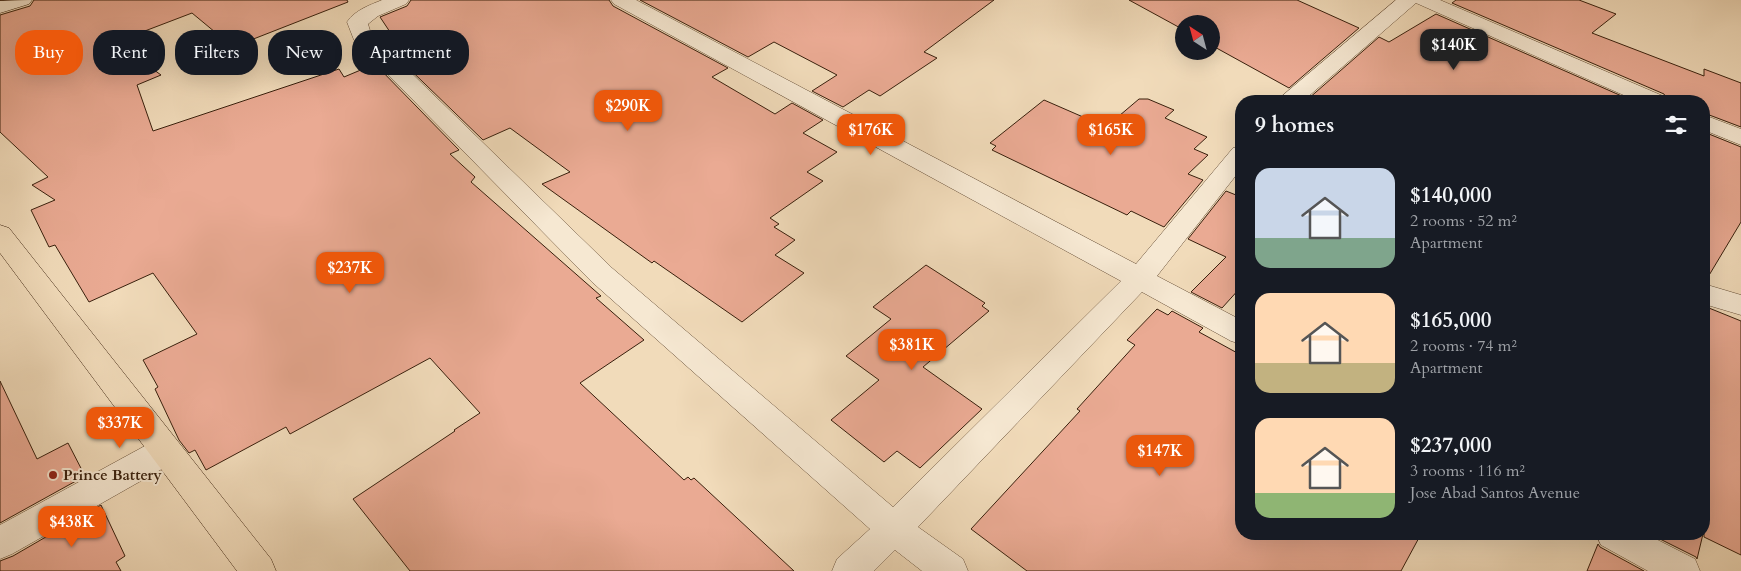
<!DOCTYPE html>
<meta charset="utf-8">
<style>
body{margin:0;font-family:Cardo,serif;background:#20242c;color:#f1f3f6;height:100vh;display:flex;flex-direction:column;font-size:19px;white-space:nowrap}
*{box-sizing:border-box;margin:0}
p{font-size:16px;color:#9ea1a6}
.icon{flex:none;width:28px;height:28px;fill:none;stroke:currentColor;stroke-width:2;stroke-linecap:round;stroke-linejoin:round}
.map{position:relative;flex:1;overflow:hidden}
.panel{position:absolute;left:1235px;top:95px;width:475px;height:445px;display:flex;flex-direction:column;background:#171b24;border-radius:20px;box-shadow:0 5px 20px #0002}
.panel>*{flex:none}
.guide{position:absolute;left:15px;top:30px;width:475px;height:45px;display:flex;gap:10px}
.needle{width:32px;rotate:324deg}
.controls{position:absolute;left:1175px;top:15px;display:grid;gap:10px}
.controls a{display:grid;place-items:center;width:45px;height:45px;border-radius:50%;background:#171b24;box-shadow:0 5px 20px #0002;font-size:25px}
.price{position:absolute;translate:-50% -42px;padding:0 11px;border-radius:10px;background:#ea580c;color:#fff;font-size:16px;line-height:32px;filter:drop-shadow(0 1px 2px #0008)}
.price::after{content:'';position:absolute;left:50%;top:30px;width:15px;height:11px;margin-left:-8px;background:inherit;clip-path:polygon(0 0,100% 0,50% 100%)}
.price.selected{background:#222;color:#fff}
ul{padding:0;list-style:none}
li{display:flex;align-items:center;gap:15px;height:125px;padding:0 20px}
li span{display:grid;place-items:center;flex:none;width:140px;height:100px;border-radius:15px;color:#555}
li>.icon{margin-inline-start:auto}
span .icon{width:60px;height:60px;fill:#fffc;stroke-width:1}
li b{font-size:21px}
h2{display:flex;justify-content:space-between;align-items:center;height:60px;padding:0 20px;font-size:21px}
.pill{padding:0 18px;border-radius:20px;background:#171b24;box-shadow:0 5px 20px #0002;font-size:18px;line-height:45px}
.pill.selected{background:#ea580c;color:#fff}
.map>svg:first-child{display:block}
.building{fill:#eaaa93;stroke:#39200d}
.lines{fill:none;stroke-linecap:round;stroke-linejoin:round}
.street-casing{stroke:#674f38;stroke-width:1}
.secondary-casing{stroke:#39200d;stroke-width:1}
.highway-casing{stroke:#39200d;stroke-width:1}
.street{fill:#f6e8d2;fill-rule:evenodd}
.secondary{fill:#f6e8d2;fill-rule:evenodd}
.highway{fill:#f1dbba;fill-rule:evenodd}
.poi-dot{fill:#8f2418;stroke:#f6e8d2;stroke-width:2}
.labels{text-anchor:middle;stroke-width:4;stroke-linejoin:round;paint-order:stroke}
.poi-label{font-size:15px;font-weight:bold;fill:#39200d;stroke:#f6e8d2;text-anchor:start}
</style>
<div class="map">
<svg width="1741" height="571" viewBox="0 0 1741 571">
<rect width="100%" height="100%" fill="#f1dbba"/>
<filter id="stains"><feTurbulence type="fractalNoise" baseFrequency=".004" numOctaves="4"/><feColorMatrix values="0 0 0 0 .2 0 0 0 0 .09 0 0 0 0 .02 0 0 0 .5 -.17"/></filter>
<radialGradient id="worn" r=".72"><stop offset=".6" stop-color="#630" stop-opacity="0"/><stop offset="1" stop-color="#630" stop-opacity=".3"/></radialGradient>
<g class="building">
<polygon points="34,0 347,0 348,2 233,47 192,13 116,42 161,75 137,85 153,131 339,69 344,77 375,64 459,150 450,154 475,177 471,182 601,296 596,298 644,340 580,383 684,480 688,477 691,480 694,478 794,571 410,571 353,499 455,431 454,430 480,413 430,358 290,434 286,427 206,470 195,450 189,453 179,440 155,389 158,387 143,360 197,334 153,273 89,302 55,245 49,247 31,210 55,200 32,185 48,177 0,132 0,15 30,6"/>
<polygon points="411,0 609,0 613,6 728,68 712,77 775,114 792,103 823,120 803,133 837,152 807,172 823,181 770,218 779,224 774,227 795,240 775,255 804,273 742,322 654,261 652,263 542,184 570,172 510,128 483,140 396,56 404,53 380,17 407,6"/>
<polygon points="640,0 994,0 924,52 937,58 880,96 869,90 843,107 812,91 837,75 774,42 748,57"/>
<polygon points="1129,0 1297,0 1359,28 1289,88 1211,45 1211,24 1184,24 1184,30"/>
<polygon points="1456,0 1579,0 1616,14 1592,33 1704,76 1704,69 1741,83 1741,127 1704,113 1704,101 1668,101 1664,94 1452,3"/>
<polygon points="1436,14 1633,101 1313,101 1308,99 1379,37 1389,42"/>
<polygon points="1139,99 1148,99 1174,110 1165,118 1207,137 1194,149 1208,155 1188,174 1203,180 1164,227 1131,211 1127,215 992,150 996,146 990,143 1044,100 1106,127"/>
<polygon points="1704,132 1741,147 1741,222 1705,282"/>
<polygon points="1226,191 1241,197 1241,287 1222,308 1191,292 1226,257 1188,239"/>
<polygon points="926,265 985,303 982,306 989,311 923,367 982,409 920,468 897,451 884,462 831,420 879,380 846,356 891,319 873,307"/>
<polygon points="1704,306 1741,321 1741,555 1704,537"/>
<polygon points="1157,309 1168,315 1172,311 1203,328 1199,332 1241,355 1241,534 1421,534 1401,571 1027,571 971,529 1080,411 1077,409 1135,345 1127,340"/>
<polygon points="0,381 37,459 68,443 85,476 0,523"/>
<polygon points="101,505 125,556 116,562 121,571 0,571 0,561 13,556"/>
<polygon points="1650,534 1703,534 1697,559 1696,557"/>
<polygon points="1598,544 1600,547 1644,571 1587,571"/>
</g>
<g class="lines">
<g class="street-casing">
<g id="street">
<path d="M382 0H409L406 4 378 16 368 24 371 34 612 268 893 507 1121 281 614 4 611 0H636L1136 264 1233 148 1241 146V169L1157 276 1241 320V344L1231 341 1142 292 918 527 963 559 968 571H922L895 550 874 571H832L837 559 870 529 592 282 354 40 347 22C355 10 370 5 382 0Z"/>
<polygon points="1396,0 1440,0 1663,96 1666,101 1637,101 1416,3 1303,101 1279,101 1282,96"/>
<polygon points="1704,115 1741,129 1741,145 1704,130"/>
<polygon points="1704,284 1741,295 1741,315 1704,304"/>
<polygon points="165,438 176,441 181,451 176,461 12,554 0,559 0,525 154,441"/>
<polygon points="1596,534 1646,534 1695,559 1700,571 1648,571 1601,545"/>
</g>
</g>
<g class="secondary-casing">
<polygon id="secondary" points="32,0 29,4 0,13 0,1"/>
</g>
<g class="highway-casing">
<polygon id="highway" points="0,225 9,228 271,559 276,571 237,571 0,253"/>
</g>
<use href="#street" class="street"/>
<use href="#secondary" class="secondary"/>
<use href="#highway" class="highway"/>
</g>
<circle class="poi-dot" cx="53" cy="475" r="5"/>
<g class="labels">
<g class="poi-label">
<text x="63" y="480">Prince Battery</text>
</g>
</g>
<rect width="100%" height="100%" filter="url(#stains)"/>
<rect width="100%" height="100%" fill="url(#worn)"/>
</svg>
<div class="controls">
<a><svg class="needle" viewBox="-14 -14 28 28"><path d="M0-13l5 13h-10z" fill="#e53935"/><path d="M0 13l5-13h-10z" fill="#9ea1a6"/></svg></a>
</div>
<b class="price selected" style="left:1454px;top:71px">$140K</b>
<b class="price" style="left:628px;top:132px">$290K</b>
<b class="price" style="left:871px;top:156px">$176K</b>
<b class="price" style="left:1111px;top:156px">$165K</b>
<b class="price" style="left:350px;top:294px">$237K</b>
<b class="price" style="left:912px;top:371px">$381K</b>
<b class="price" style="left:120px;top:449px">$337K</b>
<b class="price" style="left:1160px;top:477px">$147K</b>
<b class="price" style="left:72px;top:548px">$438K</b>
<div class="guide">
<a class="pill selected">Buy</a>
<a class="pill">Rent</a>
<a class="pill">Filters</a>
<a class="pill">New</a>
<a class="pill">Apartment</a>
</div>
<section class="panel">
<h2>9 homes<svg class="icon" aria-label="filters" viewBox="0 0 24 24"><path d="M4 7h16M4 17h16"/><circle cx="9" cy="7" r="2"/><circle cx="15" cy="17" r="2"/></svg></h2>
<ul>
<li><span style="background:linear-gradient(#c9d6e8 70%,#7fa58c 0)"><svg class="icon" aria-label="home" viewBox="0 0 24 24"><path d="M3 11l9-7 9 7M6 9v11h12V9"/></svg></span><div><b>$140,000</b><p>2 rooms · 52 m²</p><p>Apartment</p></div></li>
<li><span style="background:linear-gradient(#ffd9b3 70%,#c2b280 0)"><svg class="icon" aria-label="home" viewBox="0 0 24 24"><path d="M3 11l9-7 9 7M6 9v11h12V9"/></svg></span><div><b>$165,000</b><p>2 rooms · 74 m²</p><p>Apartment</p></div></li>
<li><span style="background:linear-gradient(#ffd9b3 75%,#8fb573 0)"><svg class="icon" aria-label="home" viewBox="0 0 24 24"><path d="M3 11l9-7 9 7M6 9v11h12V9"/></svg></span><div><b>$237,000</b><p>3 rooms · 116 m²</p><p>Jose Abad Santos Avenue</p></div></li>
</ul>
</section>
</div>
